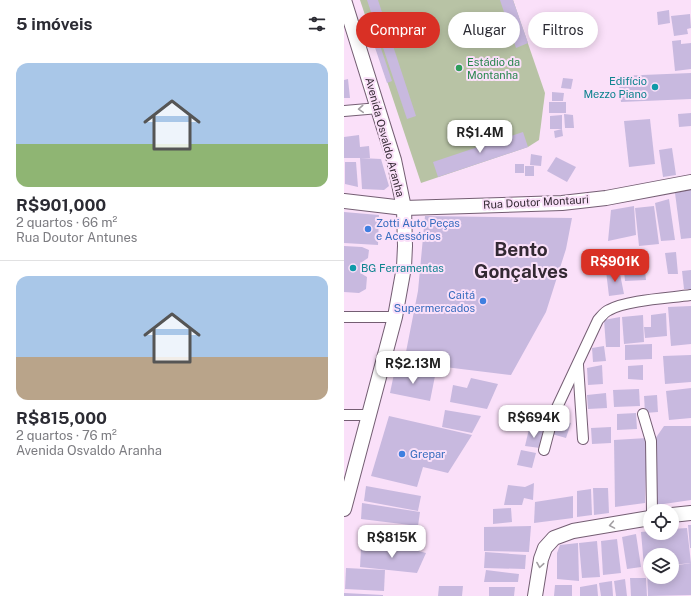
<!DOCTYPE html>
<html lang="pt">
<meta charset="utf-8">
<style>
body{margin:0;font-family:"Public Sans",sans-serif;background:#f2f2f3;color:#2b2b33;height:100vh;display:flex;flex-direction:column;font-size:15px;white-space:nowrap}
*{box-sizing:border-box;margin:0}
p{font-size:13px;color:#7c7c81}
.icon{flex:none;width:22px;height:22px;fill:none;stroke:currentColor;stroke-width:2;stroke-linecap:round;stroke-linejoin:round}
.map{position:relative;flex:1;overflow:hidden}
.drawer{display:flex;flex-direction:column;background:#fff;width:344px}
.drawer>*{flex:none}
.banner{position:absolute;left:12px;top:12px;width:275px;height:36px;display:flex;gap:8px}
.controls{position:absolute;left:299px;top:504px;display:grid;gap:8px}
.controls a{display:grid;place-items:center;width:36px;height:36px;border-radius:50%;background:#fff;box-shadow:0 2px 10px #0003;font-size:20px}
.price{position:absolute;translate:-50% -34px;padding:0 9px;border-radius:8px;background:#fff;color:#222;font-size:13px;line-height:26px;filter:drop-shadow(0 1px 2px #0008)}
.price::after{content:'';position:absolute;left:50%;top:24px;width:12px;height:9px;margin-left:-6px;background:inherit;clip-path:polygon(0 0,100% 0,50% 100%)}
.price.current{background:#d93025;color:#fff}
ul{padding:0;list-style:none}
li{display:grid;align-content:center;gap:8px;height:212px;padding:0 16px}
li+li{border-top:1px solid #e1e1e2}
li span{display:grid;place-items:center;height:124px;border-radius:12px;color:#555}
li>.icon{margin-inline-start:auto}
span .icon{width:72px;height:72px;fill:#fffc;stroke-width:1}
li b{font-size:17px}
h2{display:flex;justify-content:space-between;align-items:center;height:48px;padding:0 16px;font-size:17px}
.tag{padding:0 14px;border-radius:18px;background:#fff;box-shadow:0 2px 10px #0003;font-size:14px;line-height:36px}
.tag.current{background:#d93025;color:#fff}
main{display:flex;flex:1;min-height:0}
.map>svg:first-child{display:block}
.green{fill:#b8c3a5}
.building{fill:#c8b9df}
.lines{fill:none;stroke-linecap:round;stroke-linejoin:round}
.minor-casing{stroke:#745e73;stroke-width:12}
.secondary-casing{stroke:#745e73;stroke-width:16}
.minor{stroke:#fff;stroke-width:10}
.secondary{stroke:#fff;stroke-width:14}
.oneway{stroke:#a39fa3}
.leisure-dot{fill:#2e9e5b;stroke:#fae0f9;stroke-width:1.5}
.culture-dot{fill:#0f9aa8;stroke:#fae0f9;stroke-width:1.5}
.shop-dot{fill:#3f7fe0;stroke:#fae0f9;stroke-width:1.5}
.labels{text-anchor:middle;stroke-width:4;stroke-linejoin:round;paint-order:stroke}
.leisure-label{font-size:11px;fill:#27864d;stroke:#fae0f9;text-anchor:start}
.culture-label{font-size:11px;fill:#0d838f;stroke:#fae0f9;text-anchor:end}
.street-label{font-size:11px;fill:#332933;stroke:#fae0f9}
.shop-label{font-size:11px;fill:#366cbe;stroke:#fae0f9;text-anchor:start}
.town-label{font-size:19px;font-weight:bold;fill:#332933;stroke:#fae0f9}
</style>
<main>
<section class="drawer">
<h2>5 imóveis<svg class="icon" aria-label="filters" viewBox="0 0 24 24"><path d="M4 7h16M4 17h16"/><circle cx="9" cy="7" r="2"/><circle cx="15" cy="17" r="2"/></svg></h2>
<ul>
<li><span style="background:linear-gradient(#a9c7e8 65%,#8fb573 0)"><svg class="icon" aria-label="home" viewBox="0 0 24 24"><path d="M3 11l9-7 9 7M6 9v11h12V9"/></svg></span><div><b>R$901,000</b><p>2 quartos · 66 m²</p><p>Rua Doutor Antunes</p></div></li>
<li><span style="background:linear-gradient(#a9c7e8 65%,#b9a48a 0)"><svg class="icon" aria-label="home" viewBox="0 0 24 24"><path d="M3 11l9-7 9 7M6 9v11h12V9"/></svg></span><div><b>R$815,000</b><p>2 quartos · 76 m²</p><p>Avenida Osvaldo Aranha</p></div></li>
</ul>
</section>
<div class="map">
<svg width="347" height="596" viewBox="0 0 347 596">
<rect width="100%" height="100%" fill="#fae0f9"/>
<polygon class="green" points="16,0 169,0 201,93 195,140 184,147 77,183"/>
<g class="building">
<polygon points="23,0 34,0 72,116 63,119"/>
<polygon points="156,0 169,0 184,43 172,48"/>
<polygon points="325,10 326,23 314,25 313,12"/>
<polygon points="346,14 347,28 343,29 344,34 330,36 327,16"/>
<polygon points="28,22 48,81 43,83 23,24"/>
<polygon points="337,40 337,44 347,43 347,69 331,71 328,41"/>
<polygon points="347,73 347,99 277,102 274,76"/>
<polygon points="219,78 229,79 227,89 217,88"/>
<polygon points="4,79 6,98 0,98 0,80"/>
<polygon points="208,92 220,93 219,101 208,101"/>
<rect x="205" y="102" width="17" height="11"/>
<polygon points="347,113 347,126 335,127 334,114"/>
<polygon points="220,114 229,115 230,128 221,128"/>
<polygon points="218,115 218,129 206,129 206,116"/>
<polygon points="306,119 311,164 285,167 280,121"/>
<polygon points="218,129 219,136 211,138 210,131"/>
<polygon points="179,132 184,147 94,177 89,162"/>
<polygon points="15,135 16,147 25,146 26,158 0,158 0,137"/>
<polygon points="328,148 332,175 319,177 315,150"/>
<polygon points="187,154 198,156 197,166 186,165"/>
<polygon points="212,157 232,167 223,182 203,171"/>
<polygon points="16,158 37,159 45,186 40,190 18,189"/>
<polygon points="1,162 12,162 14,187 1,184"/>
<rect x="171" y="164" width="9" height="9"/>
<rect x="181" y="166" width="9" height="10"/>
<polygon points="347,189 347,238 337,239 331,193"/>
<polygon points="325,199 331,240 317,241 311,203"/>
<polygon points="290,206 292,235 264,241 267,210"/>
<polygon points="310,206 315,244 295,246 291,208"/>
<polygon points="0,212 35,215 34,245 0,243"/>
<polygon points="81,216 228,218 222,249 202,312 167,375 60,362 74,291"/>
<polygon points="0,246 18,247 25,250 24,258 18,262 18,274 23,277 22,289 15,293 0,292"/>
<polygon points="332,252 334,274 324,274 321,253"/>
<polygon points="300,259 302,280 281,281 279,261"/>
<polygon points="275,269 280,294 265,296 262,271"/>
<polygon points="347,270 347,289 340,289 338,271"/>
<polygon points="347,306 347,344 327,346 324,307"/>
<polygon points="322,313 323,336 301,338 300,327 307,327 307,315"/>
<polygon points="299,315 300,342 280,344 278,317"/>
<polygon points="276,317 276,347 262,347 260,320"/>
<polygon points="308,344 308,359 281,360 281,345"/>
<polygon points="260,346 262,361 249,362 248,348"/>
<polygon points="347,355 347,382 321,384 319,356"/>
<polygon points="258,365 259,384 244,385 243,368"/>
<polygon points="299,365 299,380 284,379 284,366"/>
<polygon points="51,369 91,376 86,401 46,393"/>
<polygon points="127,378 154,384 143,409 106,402 109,385 123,388"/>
<polygon points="347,388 347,418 325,420 322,391"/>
<polygon points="295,389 296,406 270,407 269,390"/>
<polygon points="262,393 263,408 244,409 243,395"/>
<polygon points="313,395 314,412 301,413 300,396"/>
<polygon points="101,410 137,416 128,433 98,427"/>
<polygon points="190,410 206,414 202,430 186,427"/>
<polygon points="292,413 293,429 273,430 273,414"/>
<polygon points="45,416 128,435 104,473 79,467 73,487 27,476"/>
<polygon points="212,419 227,423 222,438 208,434"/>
<polygon points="320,426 347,426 347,500 313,505 311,439"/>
<polygon points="267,427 267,443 248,444 247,428"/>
<polygon points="185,429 199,431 196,448 181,446"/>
<polygon points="303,438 301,503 271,507 270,440"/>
<polygon points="177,450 192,453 188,468 173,465"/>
<polygon points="190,483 189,500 180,498 178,505 160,505 164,485 181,487"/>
<polygon points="22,486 77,496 74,511 20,501"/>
<polygon points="249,488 264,488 265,513 250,515"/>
<polygon points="247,489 248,515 233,517 233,491"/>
<polygon points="229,496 229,518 190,523 191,502"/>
<polygon points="18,503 76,512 74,526 17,519"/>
<polygon points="167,508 168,522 149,524 149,509"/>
<polygon points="344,525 347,525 347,548 346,548"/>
<polygon points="187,526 185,552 140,551 140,527"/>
<polygon points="16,528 65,531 59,545 14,545"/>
<polygon points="343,528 347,563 328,565 328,555 306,555 306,567 300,567 297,532 306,531 306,533 328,533 328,529"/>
<polygon points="292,534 297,567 283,569 278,537"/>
<polygon points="273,539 277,573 259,575 257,541"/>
<polygon points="253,541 256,577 238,578 235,543"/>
<polygon points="234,543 235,581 213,579 213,553 216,545"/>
<polygon points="33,546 67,549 82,553 73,573 16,567 17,549"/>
<polygon points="141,552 182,555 181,569 140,568"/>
<polygon points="347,563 347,595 304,596 303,569 306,568 306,577 328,577 328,566"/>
<polygon points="2,568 41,570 40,591 1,589"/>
<polygon points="142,570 175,574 174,582 140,582"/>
<polygon points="286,578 302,578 303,596 287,596"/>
<polygon points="281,579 283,596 272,596 270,581"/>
<polygon points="268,581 269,596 257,596 255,583"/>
<polygon points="253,584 254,596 236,596 236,587"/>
<polygon points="211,585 228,585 228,596 210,596"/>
<polygon points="95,586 119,586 118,596 94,596"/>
<polygon points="145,587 171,587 170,596 145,596"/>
<polygon points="0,593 39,595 39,596 0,596"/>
</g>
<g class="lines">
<g class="minor-casing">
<g id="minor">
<polyline points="0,111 35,108"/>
<polyline points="0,317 51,317"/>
<polyline points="234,365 239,439"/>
<polyline points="299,414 307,441 308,511"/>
<polyline points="0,415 26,415"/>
<path d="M200 450 209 416 254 320C257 317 260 312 265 310 282 300 326 298 347 295"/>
</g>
</g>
<g class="secondary-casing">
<g id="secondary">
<polyline points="0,201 60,208 218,203 262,198 347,182"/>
<polyline points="0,509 51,317 60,267 61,246 60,208 50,160 0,0"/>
<polyline points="328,515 347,513"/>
<polyline points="191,596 197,559 201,548 210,538 229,531 306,518"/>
</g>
</g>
<use href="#minor" class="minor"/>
<use href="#secondary" class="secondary"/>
</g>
<defs><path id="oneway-chevron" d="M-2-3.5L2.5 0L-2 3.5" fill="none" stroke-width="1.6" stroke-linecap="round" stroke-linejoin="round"/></defs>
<g class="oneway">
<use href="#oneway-chevron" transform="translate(17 109) rotate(176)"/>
<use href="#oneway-chevron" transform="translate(268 525) rotate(170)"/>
<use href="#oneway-chevron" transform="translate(196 565) rotate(99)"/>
</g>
<circle class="leisure-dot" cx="115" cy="68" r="4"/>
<g class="culture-dot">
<circle cx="311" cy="87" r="4"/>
<circle cx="9" cy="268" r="4"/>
</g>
<g class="shop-dot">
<circle cx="24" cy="229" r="4"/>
<circle cx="139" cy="301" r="4"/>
<circle cx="58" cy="454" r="4"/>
</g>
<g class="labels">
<g class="leisure-label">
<text x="123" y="66">Estádio da<tspan x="123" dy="13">Montanha</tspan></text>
</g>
<g class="culture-label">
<text x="303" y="85">Edifício<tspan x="303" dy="13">Mezzo Piano</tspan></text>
<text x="17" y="272" text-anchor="start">BG Ferramentas</text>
</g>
<g class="street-label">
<text transform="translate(41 137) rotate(75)" y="4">Avenida Osvaldo Aranha</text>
<text transform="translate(192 202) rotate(-3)" y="4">Rua Doutor Montauri</text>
</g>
<g class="shop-label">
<text x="32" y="227">Zotti Auto Peças<tspan x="32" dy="13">e Acessórios</tspan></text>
<text x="131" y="299" text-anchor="end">Caitá<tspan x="131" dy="13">Supermercados</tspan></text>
<text x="66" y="458">Grepar</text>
</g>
<g class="town-label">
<text x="177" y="256">Bento<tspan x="177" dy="22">Gonçalves</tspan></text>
</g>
</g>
</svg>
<div class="controls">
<a><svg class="icon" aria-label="locate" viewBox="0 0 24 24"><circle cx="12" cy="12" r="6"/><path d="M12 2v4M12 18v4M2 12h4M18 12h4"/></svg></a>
<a><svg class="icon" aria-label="layers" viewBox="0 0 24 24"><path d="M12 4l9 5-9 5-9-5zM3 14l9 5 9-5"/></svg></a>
</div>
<b class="price" style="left:136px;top:154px">R$1.4M</b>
<b class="price current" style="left:271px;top:283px">R$901K</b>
<b class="price" style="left:69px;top:385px">R$2.13M</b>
<b class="price" style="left:190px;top:439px">R$694K</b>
<b class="price" style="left:48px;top:559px">R$815K</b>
<div class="banner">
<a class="tag current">Comprar</a>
<a class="tag">Alugar</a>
<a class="tag">Filtros</a>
</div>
</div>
</main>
